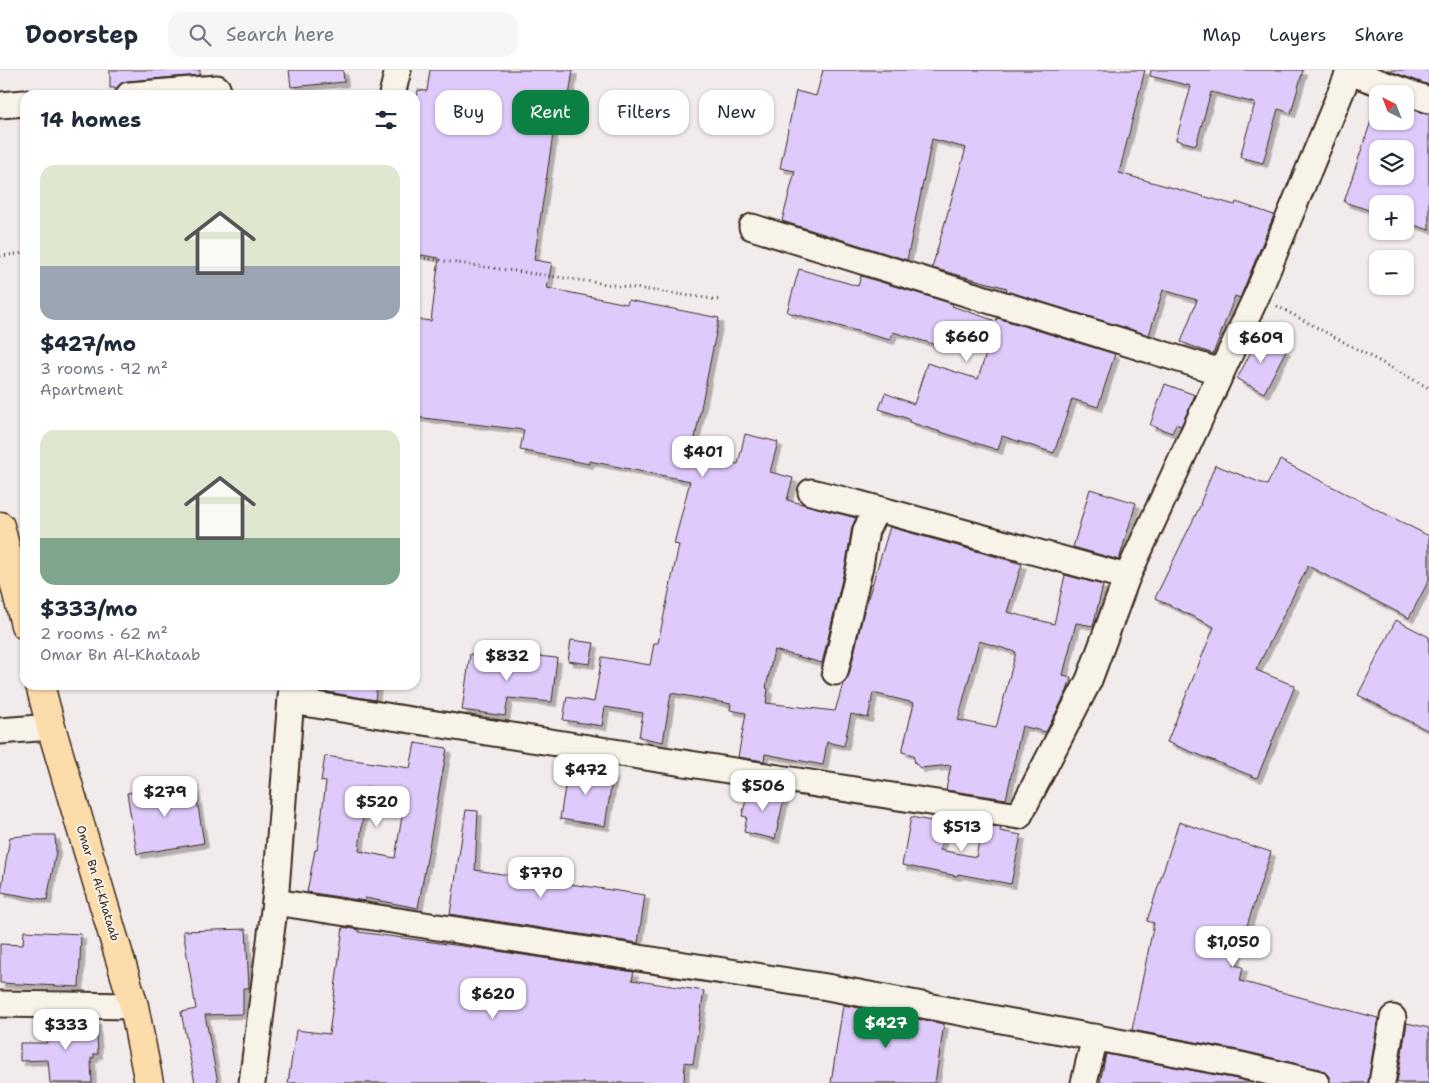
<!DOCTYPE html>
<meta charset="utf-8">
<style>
body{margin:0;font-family:"Shantell Sans",sans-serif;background:#f6f6f7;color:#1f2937;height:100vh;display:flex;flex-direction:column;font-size:19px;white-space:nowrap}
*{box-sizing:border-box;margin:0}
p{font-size:16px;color:#747a83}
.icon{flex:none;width:28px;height:28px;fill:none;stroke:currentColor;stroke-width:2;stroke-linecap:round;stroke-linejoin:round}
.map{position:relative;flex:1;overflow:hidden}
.sheet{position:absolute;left:20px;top:20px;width:400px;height:600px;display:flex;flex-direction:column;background:#fff;border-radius:15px;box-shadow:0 1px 4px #0004}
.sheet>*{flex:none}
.hud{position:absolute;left:435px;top:20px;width:475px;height:45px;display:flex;gap:10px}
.needle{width:32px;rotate:318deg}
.controls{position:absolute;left:1369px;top:15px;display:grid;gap:10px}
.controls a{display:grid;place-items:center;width:45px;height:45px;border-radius:10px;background:#fff;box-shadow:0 1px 4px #0004;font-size:25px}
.price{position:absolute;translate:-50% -42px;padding:0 11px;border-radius:10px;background:#fff;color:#222;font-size:16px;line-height:32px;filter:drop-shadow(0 1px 2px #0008)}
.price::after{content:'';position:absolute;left:50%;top:30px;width:15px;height:11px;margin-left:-8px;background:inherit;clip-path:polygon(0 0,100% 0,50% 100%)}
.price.selected{background:#0b8043;color:#fff}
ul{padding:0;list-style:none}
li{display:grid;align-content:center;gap:10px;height:265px;padding:0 20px}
li span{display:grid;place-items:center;height:155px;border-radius:15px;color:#555}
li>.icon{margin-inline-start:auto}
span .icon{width:90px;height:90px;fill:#fffc;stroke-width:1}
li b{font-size:21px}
h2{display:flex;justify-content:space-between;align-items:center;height:60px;padding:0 20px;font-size:21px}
.pill{padding:0 18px;border-radius:15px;background:#fff;box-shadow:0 1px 4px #0004;font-size:18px;line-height:45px}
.pill.selected{background:#0b8043;color:#fff}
header{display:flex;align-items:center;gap:30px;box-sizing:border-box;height:70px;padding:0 25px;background:#fff;border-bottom:1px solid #e0e1e3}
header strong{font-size:24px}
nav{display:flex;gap:28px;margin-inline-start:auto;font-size:18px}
.search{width:350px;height:45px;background:#f6f6f7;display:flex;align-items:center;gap:12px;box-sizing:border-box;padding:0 18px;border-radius:15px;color:#747a83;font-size:19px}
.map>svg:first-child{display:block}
.building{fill:#decafb;stroke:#3b2a1e;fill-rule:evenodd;filter:url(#shadow)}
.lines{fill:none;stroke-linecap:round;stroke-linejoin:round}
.minor-casing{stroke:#3b2a1e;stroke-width:29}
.major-casing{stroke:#3b2a1e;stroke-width:31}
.path{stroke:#3b2a1e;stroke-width:3;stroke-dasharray:1 4;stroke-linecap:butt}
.minor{stroke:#f7f3e8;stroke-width:25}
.major{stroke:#fcdcab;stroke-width:28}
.labels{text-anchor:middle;stroke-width:4;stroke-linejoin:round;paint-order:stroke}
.street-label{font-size:12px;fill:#3b2a1e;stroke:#f7f3e8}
</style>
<header>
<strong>Doorstep</strong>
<div class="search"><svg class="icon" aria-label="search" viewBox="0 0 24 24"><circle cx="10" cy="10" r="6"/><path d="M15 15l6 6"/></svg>Search here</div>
<nav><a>Map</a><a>Layers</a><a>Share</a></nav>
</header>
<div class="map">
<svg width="1429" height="1013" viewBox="0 0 1429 1013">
<defs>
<filter id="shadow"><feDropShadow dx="4.5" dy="4.5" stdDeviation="0" flood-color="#0004"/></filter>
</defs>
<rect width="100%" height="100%" fill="#f2ebec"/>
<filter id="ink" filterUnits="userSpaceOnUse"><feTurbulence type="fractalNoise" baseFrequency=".02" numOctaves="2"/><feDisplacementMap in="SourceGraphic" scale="10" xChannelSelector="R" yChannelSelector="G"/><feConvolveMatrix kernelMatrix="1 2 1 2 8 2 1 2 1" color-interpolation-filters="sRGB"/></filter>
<g filter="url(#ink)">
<g class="building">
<polygon points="110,0 200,0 200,5 128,11 121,13 117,18 110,18"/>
<polygon points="289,0 343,0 344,12 291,17"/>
<path d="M430 0H573L567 39 557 38 534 190 552 193 547 218 627 234 628 230 719 248 692 383 738 394 745 364 778 372 770 402 793 408 787 430 856 448 852 457 846 493 822 593 774 580 766 618 768 619 766 633 835 641 843 614 849 605 864 541 890 457 1022 494 1007 542 1054 554 1065 505 1103 515 1093 556 1076 553 1063 605 1071 607 1067 621 1046 662 1022 656 1006 729 946 720 951 695 920 698 915 693 913 685 902 682 914 633 873 623 868 648 851 644 844 676 827 672 823 695 765 684 764 691 738 687 746 643 730 640 731 634 671 623 663 672 639 667 643 643 605 637 602 656 563 650 567 627 594 632 602 587 650 595 654 573H658L679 475 674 474 690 411 589 391V394L520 380 524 360 415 347V249L431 251 439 188 415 184V41L418 20 427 21ZM979 571 1016 582 996 658 958 650Z"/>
<polygon points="823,0 1145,0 1119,103 1235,135 1236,132 1274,145 1240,228 1235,226 1213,284 1181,272 1197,230 1163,220 1149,265 1006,221 1007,218 932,198 966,78 932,69 907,190 782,151 795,101 780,98 796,21 816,26"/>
<polygon points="1151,0 1303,0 1291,43 1278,39 1263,93 1240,87 1255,33 1211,22 1196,75 1176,70 1191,16 1150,6"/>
<polygon points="1387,0 1429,0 1429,15"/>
<path d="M1378 30V51H1405V37L1429 44V160L1405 152V134H1378V143L1344 132ZM1378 79H1405V106H1378Z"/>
<polygon points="799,199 858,216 861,206 953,234 952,236 996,251 997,248 1115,284 1098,337 1072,329 1054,383 1002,366 998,380 909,352 909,349 879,339 885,323 914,334 927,293 978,309 990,271 946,257 940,276 893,262 890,270 787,242"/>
<polygon points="1259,266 1286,280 1264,323 1237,309"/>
<polygon points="1165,314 1195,325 1181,356 1176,354 1172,363 1150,355"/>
<polygon points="1280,390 1429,466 1429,510 1409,548 1308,496 1256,600 1295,616 1257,708 1167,672 1214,557 1155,528 1201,434 1200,434 1215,395 1267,415"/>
<polygon points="1090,419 1136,433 1119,490 1073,477"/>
<polygon points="1396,550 1429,567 1429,661 1358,625"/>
<polygon points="571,570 594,573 590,594 568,591"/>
<polygon points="470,584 516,590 517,584 557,588 552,632 508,628 505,646 462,640"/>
<polygon points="327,615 377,615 375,630 327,622"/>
<path d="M415 673 447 678 418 838 365 828V831L307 822 315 780H317L326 712 321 711 325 686 410 698ZM366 717 406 723 395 788 359 781Z"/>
<polygon points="568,697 613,704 605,756 560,749"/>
<polygon points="194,712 204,773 137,784 127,723"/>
<polygon points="749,718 785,724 775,769 744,762 747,747 742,746"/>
<polygon points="466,740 478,741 475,800 645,825 638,873 450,844"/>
<polygon points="911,747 946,754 940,780 976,787 982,755 1001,758 1000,761 1021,765 1011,814 958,804 957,806 902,795"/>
<polygon points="1179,752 1271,782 1234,895 1243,897 1240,911 1378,948 1368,1013 1330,1013 1330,1008 1326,1003 1319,999 1243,981 1132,960 1154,853 1147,851"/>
<polygon points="34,765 55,765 56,781 47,830 1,822 10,767"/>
<polygon points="343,857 359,860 359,862 491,880 634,902 632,910 704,921 693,994 685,992 684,1013 288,1013 296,960 329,964"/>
<polygon points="246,859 249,918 243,918 243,944 205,945 218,1013 195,1013 181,942 196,939 183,861"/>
<polygon points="24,861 81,864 79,917 0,913 0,874 23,875"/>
<polygon points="843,935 944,954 935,1013 831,1013"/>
<polygon points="96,950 98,984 94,984 94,988 91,988 92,1013 50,1013 48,990 20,991 20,973 47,973 46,954"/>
<polygon points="1407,953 1429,958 1429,1013 1397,1013"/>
<polygon points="1106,984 1237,1009 1254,1013 1100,1013"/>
</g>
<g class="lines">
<g class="minor-casing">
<g id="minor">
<polyline points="1349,2 1429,30"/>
<polyline points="129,25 217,18"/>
<polyline points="392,25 398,0"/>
<polyline points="0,35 25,33"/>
<polyline points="752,157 1221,302"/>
<polyline points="811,422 856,433 1127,507"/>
<polyline points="835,602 860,496 866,460 877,439"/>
<polyline points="291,631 1019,746 1089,610 1127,507 1257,225 1350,0"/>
<polyline points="0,661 51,657"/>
<polyline points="275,832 827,917 1240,995 1316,1013"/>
<polyline points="0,934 134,936"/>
<polyline points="252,1013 275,832 292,615"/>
<polyline points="1084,1013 1095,967"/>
<polyline points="1382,1013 1393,948"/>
</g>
</g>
<g class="major-casing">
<g id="major">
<polyline points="0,456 25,555"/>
<polyline points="40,615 51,657 134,936 149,1013"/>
</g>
</g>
<g class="path">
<polyline points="0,186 25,183"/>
<polyline points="415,187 720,230"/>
<polyline points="1277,236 1429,318"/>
</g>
<use href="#minor" class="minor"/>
<use href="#major" class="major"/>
</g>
</g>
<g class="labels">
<g class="street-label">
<text transform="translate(98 813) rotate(73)" y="4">Omar Bn Al-Khataab</text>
</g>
</g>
</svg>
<div class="controls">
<a><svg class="needle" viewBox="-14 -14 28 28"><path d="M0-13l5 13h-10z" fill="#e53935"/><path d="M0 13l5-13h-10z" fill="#747a83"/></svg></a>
<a><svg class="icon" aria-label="layers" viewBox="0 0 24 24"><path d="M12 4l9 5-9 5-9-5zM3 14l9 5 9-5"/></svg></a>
<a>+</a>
<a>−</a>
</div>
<b class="price" style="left:967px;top:293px">$660</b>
<b class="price" style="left:1261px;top:294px">$609</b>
<b class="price" style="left:703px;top:408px">$401</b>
<b class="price" style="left:507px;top:612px">$832</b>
<b class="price" style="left:586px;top:726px">$472</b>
<b class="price" style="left:763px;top:742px">$506</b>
<b class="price" style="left:165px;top:748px">$279</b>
<b class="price" style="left:377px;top:758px">$520</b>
<b class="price" style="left:962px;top:783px">$513</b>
<b class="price" style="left:541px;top:829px">$770</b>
<b class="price" style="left:1233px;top:898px">$1,050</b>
<b class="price" style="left:493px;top:950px">$620</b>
<b class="price selected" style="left:886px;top:979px">$427</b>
<b class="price" style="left:66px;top:981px">$333</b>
<div class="hud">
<a class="pill">Buy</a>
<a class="pill selected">Rent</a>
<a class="pill">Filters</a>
<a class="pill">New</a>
</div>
<section class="sheet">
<h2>14 homes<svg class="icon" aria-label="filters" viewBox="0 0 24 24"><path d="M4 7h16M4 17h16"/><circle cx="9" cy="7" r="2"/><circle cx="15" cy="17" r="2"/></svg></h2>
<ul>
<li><span style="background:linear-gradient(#dfe7d0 65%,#9aa5b1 0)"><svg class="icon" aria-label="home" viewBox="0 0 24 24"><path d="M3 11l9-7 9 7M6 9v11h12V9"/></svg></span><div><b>$427/mo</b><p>3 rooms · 92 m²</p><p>Apartment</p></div></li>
<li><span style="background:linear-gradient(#dfe7d0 70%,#7fa58c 0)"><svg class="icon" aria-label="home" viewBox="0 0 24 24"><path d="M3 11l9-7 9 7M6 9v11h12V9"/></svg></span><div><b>$333/mo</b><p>2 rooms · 62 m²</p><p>Omar Bn Al-Khataab</p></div></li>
</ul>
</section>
</div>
